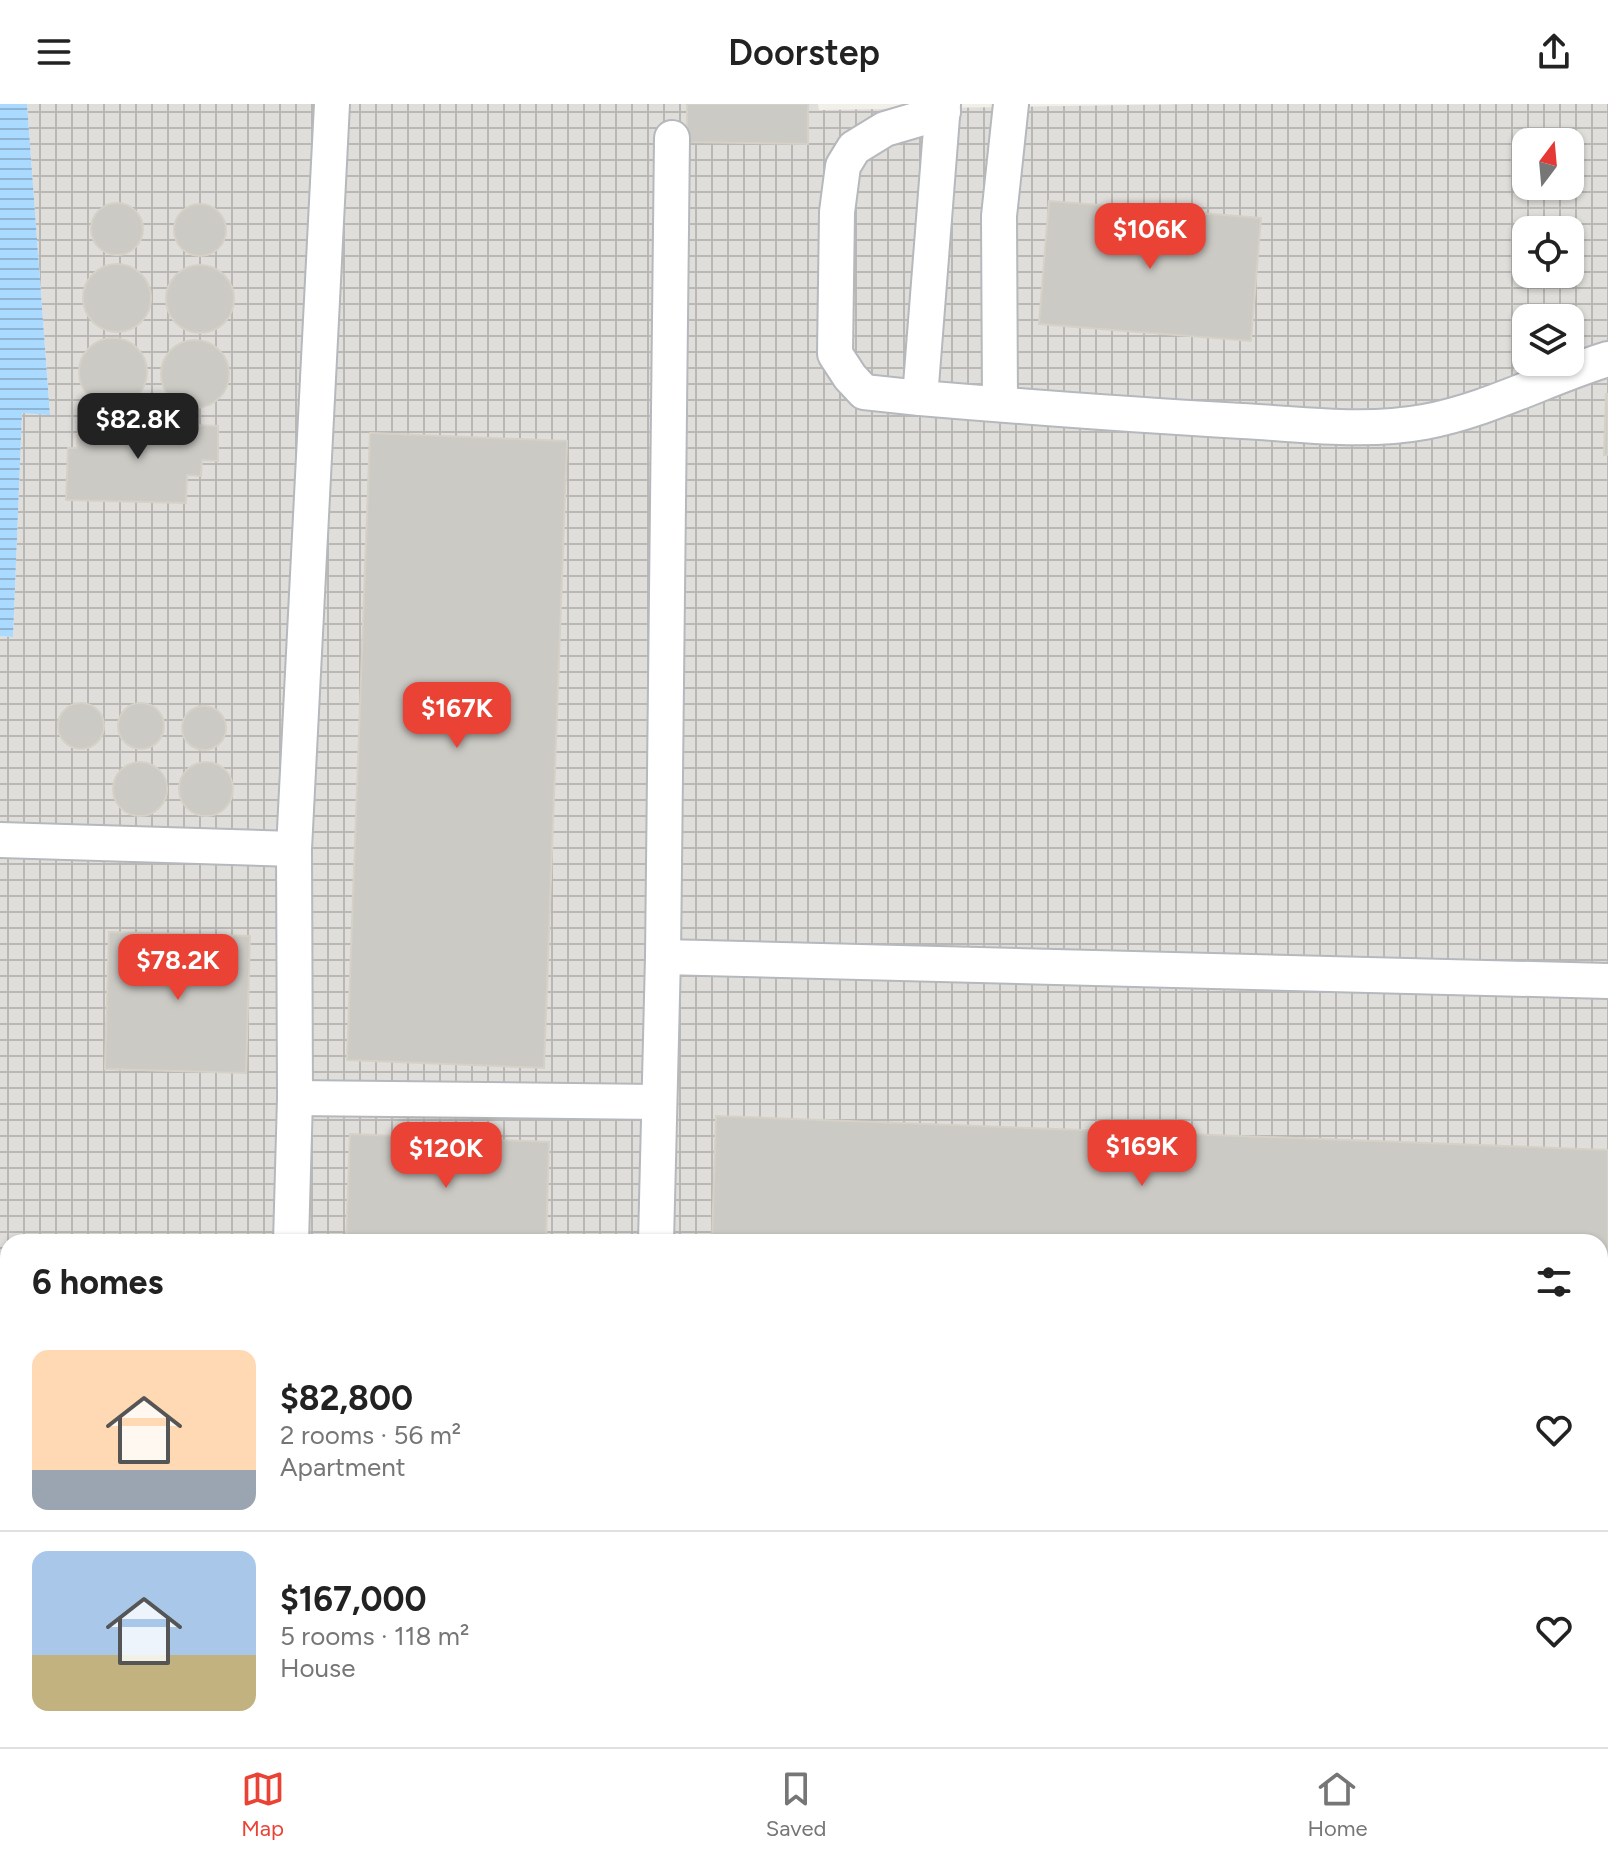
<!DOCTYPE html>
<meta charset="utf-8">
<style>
body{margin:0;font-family:Figtree,sans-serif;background:#f6f6f6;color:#222;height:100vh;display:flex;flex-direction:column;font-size:30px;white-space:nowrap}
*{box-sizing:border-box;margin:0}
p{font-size:26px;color:#767676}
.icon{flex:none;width:44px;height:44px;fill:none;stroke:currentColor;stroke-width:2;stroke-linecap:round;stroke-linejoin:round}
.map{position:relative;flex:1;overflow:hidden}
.details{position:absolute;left:0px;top:1130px;width:1608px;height:514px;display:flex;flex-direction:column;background:#fff;border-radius:24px 24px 0 0;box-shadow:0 2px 6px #0004}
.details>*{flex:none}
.needle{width:52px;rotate:16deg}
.controls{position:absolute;left:1512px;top:24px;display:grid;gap:16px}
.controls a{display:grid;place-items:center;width:72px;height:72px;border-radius:16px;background:#fff;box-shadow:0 2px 6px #0004;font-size:40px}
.price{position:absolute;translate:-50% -68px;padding:0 18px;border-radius:16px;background:#ea4335;color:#fff;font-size:26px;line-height:52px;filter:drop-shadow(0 2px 4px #0008)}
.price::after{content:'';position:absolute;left:50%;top:48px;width:24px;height:18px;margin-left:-12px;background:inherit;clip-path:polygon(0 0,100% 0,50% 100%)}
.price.selected{background:#222;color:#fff}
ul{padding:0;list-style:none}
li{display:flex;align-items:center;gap:24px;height:200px;padding:0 32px}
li+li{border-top:2px solid #e0e0e0}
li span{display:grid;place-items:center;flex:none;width:224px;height:160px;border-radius:16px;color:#555}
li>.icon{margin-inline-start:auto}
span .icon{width:96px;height:96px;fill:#fffc;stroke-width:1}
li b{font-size:34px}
h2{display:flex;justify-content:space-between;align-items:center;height:96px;padding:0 32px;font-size:34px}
header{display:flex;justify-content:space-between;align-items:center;height:104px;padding:0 32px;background:#fff;font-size:36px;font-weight:600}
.dock{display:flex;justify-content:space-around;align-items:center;height:112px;border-top:2px solid #e0e0e0;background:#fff;font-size:22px;color:#767676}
.dock a{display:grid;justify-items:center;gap:4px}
.dock .selected{color:#ea4335}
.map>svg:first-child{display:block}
.industrial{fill:url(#industrial-grid);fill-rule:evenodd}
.water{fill:url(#water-rules)}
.building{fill:#cccac5;stroke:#d6d1c6;stroke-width:2}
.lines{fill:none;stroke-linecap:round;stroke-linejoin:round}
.minor-casing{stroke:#b5b8bc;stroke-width:38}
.minor{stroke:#fff;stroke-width:34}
</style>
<header><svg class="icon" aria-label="menu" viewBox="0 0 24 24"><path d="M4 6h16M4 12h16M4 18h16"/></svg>Doorstep<svg class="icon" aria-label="share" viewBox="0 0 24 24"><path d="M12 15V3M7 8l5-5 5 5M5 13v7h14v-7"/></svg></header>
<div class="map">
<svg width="1608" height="1643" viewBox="0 0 1608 1643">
<defs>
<pattern id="industrial-grid" width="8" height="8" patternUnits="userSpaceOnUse" patternTransform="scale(2)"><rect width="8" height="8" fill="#e0deda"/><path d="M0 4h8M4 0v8" fill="none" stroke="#b9b8b5"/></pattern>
<pattern id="water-rules" width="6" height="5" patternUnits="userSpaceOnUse" patternTransform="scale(2)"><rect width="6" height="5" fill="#aadaff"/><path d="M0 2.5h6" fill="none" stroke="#8eb4d2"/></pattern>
</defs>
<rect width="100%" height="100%" fill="#f1efe8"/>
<path class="industrial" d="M27 0H818L819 6 1192 0H1608V1643H0V532L13 533 22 309 50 310ZM1526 38H1570V82H1526ZM1526 126H1570V170H1526ZM1526 214H1570V258H1526ZM8 1138H1600V1636H8Z"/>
<polygon class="water" points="0,0 27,0 50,311 22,309 13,533 0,532"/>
<g class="building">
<polygon points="687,0 808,0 808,40 687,38"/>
<polygon points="1049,97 1261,114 1251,237 1039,220"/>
<circle cx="117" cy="125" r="26"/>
<circle cx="200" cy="126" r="26"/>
<circle cx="117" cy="194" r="34"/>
<circle cx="200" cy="195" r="34"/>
<circle cx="113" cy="268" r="34"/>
<circle cx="195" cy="270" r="34"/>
<polygon points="1606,290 1608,290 1608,351 1604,351"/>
<polygon points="79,317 218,322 218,357 202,356 201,372 187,371 186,399 66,396 68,344 77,344"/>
<polygon points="370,329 567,337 544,964 347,956"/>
<circle cx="81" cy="622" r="23"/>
<circle cx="141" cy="622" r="23"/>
<circle cx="204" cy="624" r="22"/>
<circle cx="206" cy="685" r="27"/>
<circle cx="140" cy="685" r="27"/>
<polygon points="109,828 250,832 246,969 105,965"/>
<polygon points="716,1012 1608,1046 1608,1143 1600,1378 1600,1138 712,1138"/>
<polygon points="350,1030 549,1038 546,1138 346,1138"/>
<polygon points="38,1636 103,1636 100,1643 41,1643"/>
<polygon points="131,1636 197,1636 196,1643 133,1643"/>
<rect x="328" y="1636" width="200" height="7"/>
<rect x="1106" y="1636" width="436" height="7"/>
</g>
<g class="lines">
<g class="minor-casing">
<g id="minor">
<path d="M943 0 920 294C1027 303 1134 311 1242 317 1302 320 1364 329 1424 318 1489 306 1546 274 1608 255"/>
<polyline points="920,294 864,288 850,273 835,250 837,108 843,62 854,44 885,25 943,8"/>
<polyline points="1000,300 999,112 1011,0"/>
<polyline points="0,736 294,745"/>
<polyline points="663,853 1608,877"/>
<polyline points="295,994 658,998"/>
<polyline points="291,1138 295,994 294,745 332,0"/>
<polyline points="656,1138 663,853 672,34"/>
<polyline points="1600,1488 1608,1488"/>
<polyline points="733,1636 742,1643"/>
<polyline points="277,1643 277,1636"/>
</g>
</g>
<use href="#minor" class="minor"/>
</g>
</svg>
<div class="controls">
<a><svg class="needle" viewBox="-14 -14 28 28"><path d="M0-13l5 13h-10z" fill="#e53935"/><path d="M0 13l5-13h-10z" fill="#767676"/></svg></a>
<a><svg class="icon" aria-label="locate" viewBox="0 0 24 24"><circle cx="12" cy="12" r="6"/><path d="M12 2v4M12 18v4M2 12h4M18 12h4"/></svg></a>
<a><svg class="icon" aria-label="layers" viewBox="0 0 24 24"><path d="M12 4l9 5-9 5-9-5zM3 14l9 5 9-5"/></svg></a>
</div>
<b class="price" style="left:1150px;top:167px">$106K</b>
<b class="price selected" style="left:138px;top:357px">$82.8K</b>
<b class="price" style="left:457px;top:646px">$167K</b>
<b class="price" style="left:178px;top:898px">$78.2K</b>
<b class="price" style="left:1142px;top:1084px">$169K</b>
<b class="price" style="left:446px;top:1086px">$120K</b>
<section class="details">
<h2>6 homes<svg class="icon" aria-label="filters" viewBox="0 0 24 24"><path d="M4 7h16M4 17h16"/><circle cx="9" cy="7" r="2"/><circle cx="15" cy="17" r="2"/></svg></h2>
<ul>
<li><span style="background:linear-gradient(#ffd9b3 75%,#9aa5b1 0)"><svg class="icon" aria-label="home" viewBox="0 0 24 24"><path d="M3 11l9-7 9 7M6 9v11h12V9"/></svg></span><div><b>$82,800</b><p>2 rooms · 56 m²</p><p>Apartment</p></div><svg class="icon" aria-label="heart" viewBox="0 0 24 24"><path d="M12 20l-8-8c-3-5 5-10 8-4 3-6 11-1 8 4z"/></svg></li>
<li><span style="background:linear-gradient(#a9c7e8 65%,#c2b280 0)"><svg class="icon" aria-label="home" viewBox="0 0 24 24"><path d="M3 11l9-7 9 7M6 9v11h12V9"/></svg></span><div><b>$167,000</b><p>5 rooms · 118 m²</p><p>House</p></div><svg class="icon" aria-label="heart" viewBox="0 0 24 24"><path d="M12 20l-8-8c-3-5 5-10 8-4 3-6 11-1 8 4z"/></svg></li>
</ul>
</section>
</div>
<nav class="dock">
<a class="selected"><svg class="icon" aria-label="map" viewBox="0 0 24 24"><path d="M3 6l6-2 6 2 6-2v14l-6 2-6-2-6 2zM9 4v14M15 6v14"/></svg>Map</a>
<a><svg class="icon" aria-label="saved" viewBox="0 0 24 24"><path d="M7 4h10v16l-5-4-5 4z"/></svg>Saved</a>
<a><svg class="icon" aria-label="home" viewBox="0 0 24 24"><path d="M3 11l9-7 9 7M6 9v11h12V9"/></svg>Home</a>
</nav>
